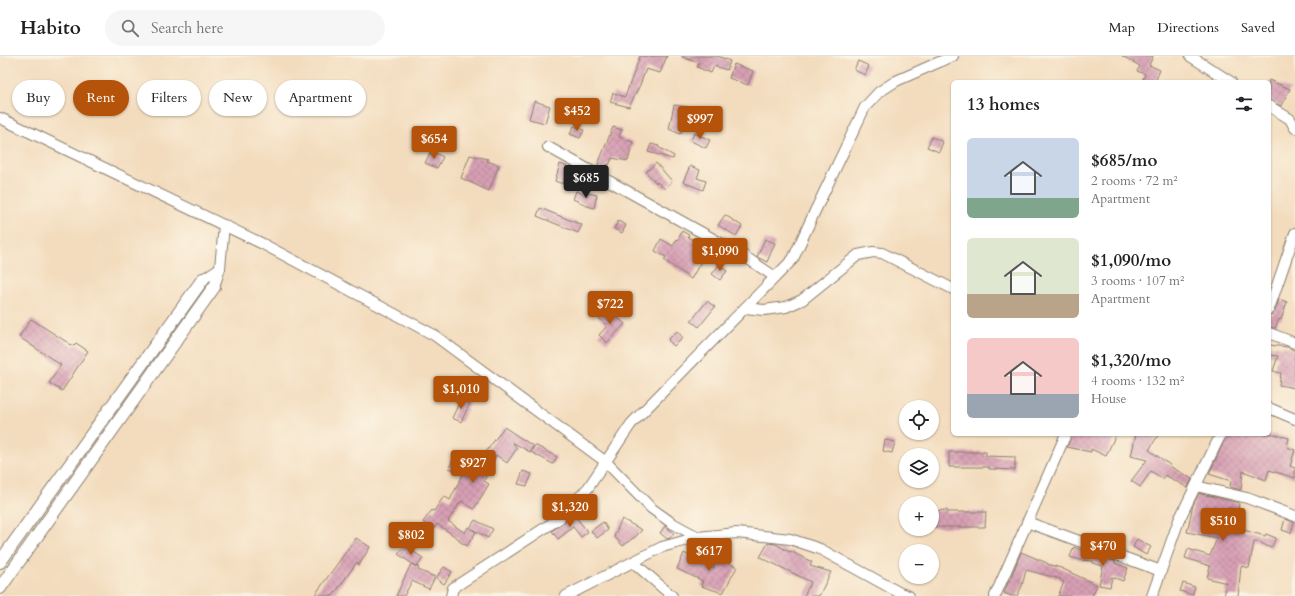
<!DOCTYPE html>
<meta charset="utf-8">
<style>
body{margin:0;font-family:Cardo,serif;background:#f6f6f6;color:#202124;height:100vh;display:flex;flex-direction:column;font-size:15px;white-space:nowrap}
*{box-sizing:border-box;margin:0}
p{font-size:13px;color:#757577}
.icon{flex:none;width:22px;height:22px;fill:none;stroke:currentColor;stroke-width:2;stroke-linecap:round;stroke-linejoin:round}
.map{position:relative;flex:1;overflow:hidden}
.panel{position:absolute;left:951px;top:24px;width:320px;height:356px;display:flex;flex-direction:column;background:#fff;border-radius:6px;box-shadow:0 1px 3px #0004}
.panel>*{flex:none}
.hud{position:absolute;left:12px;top:24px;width:380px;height:36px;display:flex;gap:8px}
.controls{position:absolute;left:899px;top:344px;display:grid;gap:8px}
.controls a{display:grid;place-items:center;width:40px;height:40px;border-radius:50%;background:#fff;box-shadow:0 1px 3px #0004;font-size:20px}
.price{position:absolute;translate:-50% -34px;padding:0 9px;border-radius:4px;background:#b45309;color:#fff;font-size:13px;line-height:26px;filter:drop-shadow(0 1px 2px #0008)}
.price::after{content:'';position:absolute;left:50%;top:24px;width:12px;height:9px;margin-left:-6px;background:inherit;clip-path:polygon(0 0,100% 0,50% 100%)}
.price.on{background:#222;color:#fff}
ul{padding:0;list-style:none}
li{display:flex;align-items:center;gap:12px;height:100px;padding:0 16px}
li span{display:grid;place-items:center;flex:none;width:112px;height:80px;border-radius:6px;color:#555}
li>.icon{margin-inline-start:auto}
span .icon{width:48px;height:48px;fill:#fffc;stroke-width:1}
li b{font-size:17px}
h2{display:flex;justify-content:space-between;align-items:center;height:48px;padding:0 16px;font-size:17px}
.chip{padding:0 14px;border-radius:18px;background:#fff;box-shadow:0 1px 3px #0004;font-size:14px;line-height:36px}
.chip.on{background:#b45309;color:#fff}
header{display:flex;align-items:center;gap:24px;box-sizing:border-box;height:56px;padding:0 20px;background:#fff;border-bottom:1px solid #e0e0e0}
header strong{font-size:19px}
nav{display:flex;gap:22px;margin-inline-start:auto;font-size:14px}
.search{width:280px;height:36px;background:#f6f6f6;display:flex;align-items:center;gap:10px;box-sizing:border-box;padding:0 14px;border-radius:22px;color:#757577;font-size:15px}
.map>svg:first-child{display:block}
.building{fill:url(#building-cross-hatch)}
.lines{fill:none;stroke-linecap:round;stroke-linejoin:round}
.minor-casing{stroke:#887c6c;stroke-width:12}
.tertiary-casing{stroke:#887c6c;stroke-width:14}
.minor{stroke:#fff;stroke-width:10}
.tertiary{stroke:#fff;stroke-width:12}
</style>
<header>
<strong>Habito</strong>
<div class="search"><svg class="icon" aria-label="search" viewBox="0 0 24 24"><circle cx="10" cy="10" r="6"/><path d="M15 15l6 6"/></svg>Search here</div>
<nav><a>Map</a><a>Directions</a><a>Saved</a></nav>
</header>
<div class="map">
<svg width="1295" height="540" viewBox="0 0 1295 540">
<defs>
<pattern id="building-cross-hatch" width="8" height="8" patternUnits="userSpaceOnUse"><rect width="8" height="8" fill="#d79fb4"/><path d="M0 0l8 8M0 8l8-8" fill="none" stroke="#b8889a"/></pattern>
</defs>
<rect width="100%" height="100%" fill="#fcf5e5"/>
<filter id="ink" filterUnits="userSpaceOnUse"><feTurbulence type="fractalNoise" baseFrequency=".025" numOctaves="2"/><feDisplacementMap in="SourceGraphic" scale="8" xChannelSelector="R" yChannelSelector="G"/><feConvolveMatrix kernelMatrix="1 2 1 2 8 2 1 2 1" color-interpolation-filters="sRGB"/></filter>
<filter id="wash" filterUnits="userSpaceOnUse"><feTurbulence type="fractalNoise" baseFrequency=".012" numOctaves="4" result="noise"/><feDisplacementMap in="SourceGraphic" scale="16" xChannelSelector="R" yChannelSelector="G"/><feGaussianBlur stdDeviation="0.9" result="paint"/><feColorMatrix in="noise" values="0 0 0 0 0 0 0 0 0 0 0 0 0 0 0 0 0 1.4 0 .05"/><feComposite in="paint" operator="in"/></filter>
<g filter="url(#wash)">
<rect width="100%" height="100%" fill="#f3dcbd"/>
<g id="blocks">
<g class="building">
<polygon points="640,0 667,0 660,17 646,13 640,29 629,51 610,46 613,37 625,41"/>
<polygon points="682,0 718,0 730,5 727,14 714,10 711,17 697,11 699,7 682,1"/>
<polygon points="1122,0 1153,0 1149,9 1160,14 1155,26 1142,26 1145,18 1137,15 1140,10"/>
<polygon points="858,5 869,10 865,19 854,14"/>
<polygon points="734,8 753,15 748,29 729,22"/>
<polygon points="1269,24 1290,33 1281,50 1269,44"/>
<polygon points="534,45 550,50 545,67 529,63"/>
<polygon points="674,49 688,51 684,71 680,78 669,73"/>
<polygon points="574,70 584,74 580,82 570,78"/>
<polygon points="613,71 622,74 619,81 633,86 628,105 612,102 609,109 607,108 604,115 597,111"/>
<polygon points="694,77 710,84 706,92 691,85"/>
<polygon points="932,81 943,86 939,96 927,91"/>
<polygon points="651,88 659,90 658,91 674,100 673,103 648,96"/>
<polygon points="431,95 443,101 437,112 425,107"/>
<polygon points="470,99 488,103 487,105 499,109 489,135 461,122"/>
<polygon points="656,107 672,125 665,133 657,126 656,127 646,116"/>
<polygon points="560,108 568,111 563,128 555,125"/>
<polygon points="690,110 700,114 697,122 706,125 703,134 683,126"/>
<polygon points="576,135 587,140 588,137 597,139 594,152 584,149 584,148 573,143"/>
<polygon points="540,152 582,169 578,177 537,160"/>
<polygon points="725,159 742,170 736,180 718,169"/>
<polygon points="618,165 626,169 622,177 614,173"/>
<polygon points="682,175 689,179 688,181 709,192 691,223 664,204 666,201 655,195 661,183 673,190 677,183 678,184"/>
<polygon points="765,183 775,187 767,206 757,201"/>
<polygon points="719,209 727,215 720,224 712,218"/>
<polygon points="1279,243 1287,246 1281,264 1279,263 1275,272 1269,271 1269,259 1273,258 1275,255"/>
<polygon points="707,245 715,251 699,271 691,265"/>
<polygon points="607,252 625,268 607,287 599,279 607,270 598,261"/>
<polygon points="31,263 73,290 76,287 88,295 62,335 49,327 61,309 19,281"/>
<polygon points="677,275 683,282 674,290 668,284"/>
<polygon points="1269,289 1288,291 1295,295 1295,332 1279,329 1281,317 1273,315 1278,300 1269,299"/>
<polygon points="472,332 480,335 477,343 469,340"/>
<polygon points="461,343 470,347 461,366 452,362"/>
<polygon points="504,371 533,390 530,396 512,386 517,392 507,407 496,399 484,425 489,428 474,453 461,445 448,465 465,477 468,471 476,476 467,490 459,485 459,483 437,468 433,474 423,466 432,454 434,455 444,440 450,444 463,418 449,412 453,403 477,414 484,399"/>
<polygon points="1072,378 1116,378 1106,400 1091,393 1091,396 1067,391"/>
<polygon points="1136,378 1159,378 1149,394 1170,409 1171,411 1192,423 1188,432 1165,419 1163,423 1151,415 1140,431 1131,425 1147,404 1131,400"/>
<polygon points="1227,378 1273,378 1289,382 1287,391 1295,394 1290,410 1295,412 1295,422 1269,414 1266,424 1243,415 1241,434 1230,431 1231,425 1209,418"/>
<polygon points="885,384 895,386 892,397 883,395"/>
<polygon points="535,389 557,401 553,408 531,396"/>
<polygon points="949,396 986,396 986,400 1015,401 1015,414 989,413 989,411 949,411"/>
<polygon points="523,415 532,418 527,430 518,428"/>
<polygon points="1199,437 1239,447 1238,454 1229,451 1222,468 1265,480 1266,478 1276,482 1271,492 1259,486 1254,486 1249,512 1241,510 1238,540 1224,540 1227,527 1207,522 1210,510 1185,502 1188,493 1210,500 1217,482 1187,476 1193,449"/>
<polygon points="947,454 947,456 986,456 985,471 932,471 932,455"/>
<polygon points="574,459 588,476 581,481 573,471 558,483 552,475"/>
<polygon points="622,463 642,474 634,482 633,482 623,490 614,480"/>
<polygon points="1285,463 1294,466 1291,477 1282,474"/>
<polygon points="475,464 493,473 488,482 470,472"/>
<polygon points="603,466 608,474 597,482 591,475"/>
<polygon points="665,470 674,477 670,482 667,483 660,477"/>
<polygon points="356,482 370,491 359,509 357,506 333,540 314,540"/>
<polygon points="1137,483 1151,491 1146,499 1133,491"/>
<polygon points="768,487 776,488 789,496 790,495 812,506 810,510 831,516 819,540 804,540 811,526 760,501"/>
<polygon points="405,490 423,502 417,511 398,498"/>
<polygon points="1074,491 1095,500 1115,505 1115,507 1128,512 1123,525 1112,521 1110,531 1099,529 1103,510 1093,507 1093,505 1080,504 1070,501"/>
<polygon points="1021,496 1047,507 1047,508 1061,512 1097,529 1092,540 1058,540 1064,526 1060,524 1061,523 1026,514 1022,530 1017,540 1011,540 1004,537 1009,524 1010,524"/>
<polygon points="684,497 714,513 715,500 737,511 723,537 701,530 703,525 677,513"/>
<polygon points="411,508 419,512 418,514 435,521 429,533 412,525 404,540 396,540"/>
<polygon points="444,511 452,516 444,528 436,522"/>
<polygon points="1183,527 1195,531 1192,539 1180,535"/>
</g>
</g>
</g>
<g filter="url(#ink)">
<use href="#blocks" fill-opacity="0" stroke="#887c6c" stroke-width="1"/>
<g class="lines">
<g class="minor-casing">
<g id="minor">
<polyline points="1190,0 1231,26"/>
<polyline points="1269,50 1290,63 1295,72"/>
<polyline points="0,62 263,188 434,279 606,406 651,452 672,467 698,481"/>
<polyline points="548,91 744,200 775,221"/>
<polyline points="220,212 224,169"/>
<polyline points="203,223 220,212 214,231"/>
<polyline points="745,252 764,254 786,251 802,244 858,199 873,196 882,197 953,233"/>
<polyline points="1269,253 1295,177"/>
<polyline points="1269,277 1295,287"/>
<polyline points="1269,352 1295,363"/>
<polyline points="1196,430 1247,442 1295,460"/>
<polyline points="1027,466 1161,515"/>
<polyline points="633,506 672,540"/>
<polyline points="451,540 453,532 560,462 588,432 631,368 793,203 815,155 865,51 879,36 896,25 953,0"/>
<polyline points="566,540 662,491 698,481 737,477 790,483 820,493 900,537 909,540"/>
<polyline points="995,540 1066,378"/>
<polyline points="1152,540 1179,464 1221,378"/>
</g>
</g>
<g class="tertiary-casing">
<g id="tertiary">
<polyline points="0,506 203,223"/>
<polyline points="0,532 214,231"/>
</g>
</g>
<use href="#minor" class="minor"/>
<use href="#tertiary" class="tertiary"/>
</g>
</g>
</svg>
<div class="controls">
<a><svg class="icon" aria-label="locate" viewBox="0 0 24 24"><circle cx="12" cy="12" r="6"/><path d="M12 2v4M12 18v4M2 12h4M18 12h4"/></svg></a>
<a><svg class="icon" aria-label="layers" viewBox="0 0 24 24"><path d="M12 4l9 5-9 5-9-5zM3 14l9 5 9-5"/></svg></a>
<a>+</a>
<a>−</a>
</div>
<b class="price" style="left:577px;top:76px">$452</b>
<b class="price" style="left:700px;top:84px">$997</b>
<b class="price" style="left:434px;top:104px">$654</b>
<b class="price on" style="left:586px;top:143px">$685</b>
<b class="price" style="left:720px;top:216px">$1,090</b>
<b class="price" style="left:610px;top:269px">$722</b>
<b class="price" style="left:461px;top:354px">$1,010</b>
<b class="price" style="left:473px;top:428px">$927</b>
<b class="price" style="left:570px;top:472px">$1,320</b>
<b class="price" style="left:1223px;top:486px">$510</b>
<b class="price" style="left:411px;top:500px">$802</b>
<b class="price" style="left:1103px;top:511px">$470</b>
<b class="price" style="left:709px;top:516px">$617</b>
<div class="hud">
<a class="chip">Buy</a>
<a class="chip on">Rent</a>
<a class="chip">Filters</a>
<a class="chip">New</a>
<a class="chip">Apartment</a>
</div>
<section class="panel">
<h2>13 homes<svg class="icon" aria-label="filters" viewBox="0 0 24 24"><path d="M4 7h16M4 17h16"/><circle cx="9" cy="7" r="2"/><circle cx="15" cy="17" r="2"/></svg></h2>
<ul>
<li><span style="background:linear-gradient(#c9d6e8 75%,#7fa58c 0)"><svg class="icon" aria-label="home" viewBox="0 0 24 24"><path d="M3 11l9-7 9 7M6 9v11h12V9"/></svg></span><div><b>$685/mo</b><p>2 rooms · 72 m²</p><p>Apartment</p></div></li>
<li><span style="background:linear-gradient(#dfe7d0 70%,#b9a48a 0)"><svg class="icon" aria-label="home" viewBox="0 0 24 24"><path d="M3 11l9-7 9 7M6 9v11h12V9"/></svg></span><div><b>$1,090/mo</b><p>3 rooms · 107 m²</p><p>Apartment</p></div></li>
<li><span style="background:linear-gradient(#f6c9c9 70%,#9aa5b1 0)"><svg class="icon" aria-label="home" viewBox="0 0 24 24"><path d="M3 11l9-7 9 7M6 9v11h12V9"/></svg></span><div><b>$1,320/mo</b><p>4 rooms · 132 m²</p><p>House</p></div></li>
</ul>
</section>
</div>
